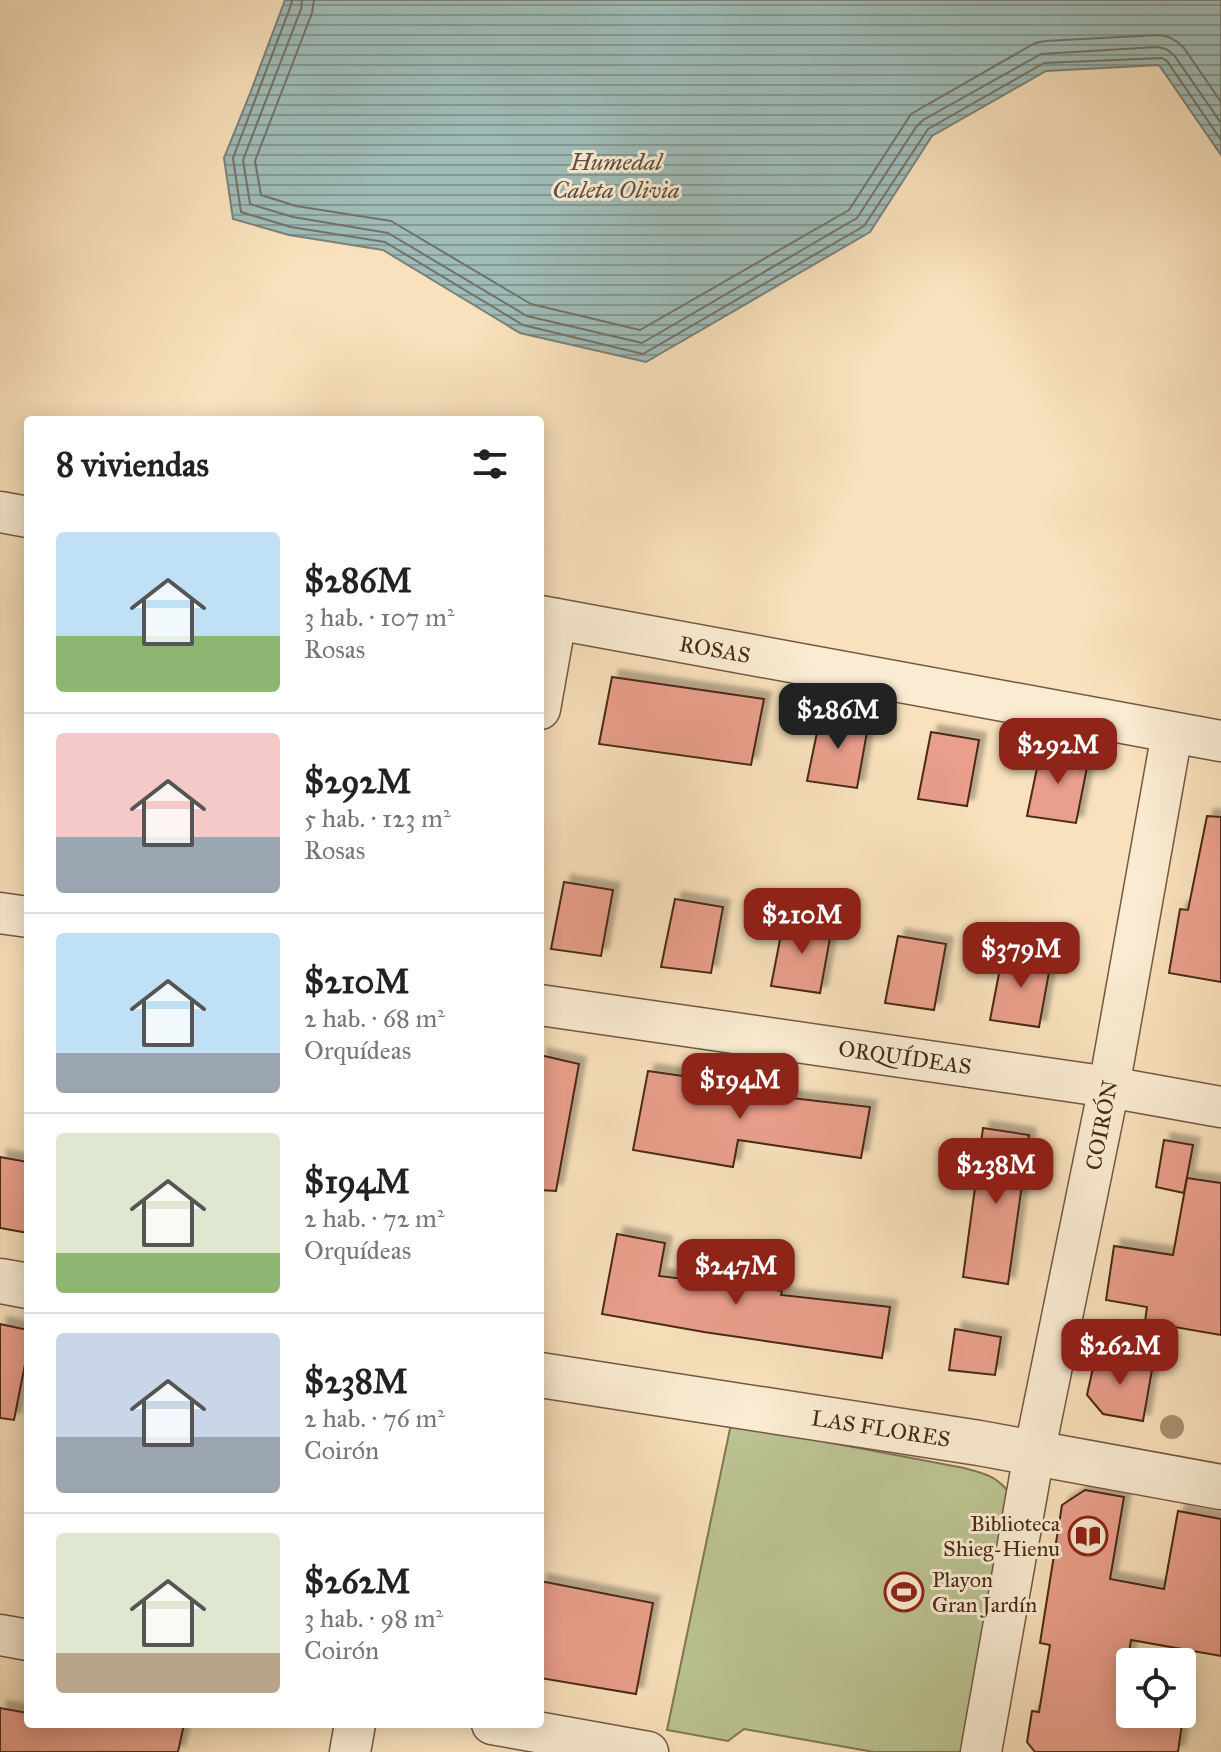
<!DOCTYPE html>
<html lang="es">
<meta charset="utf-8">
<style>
body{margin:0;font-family:"IM FELL Great Primer",serif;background:#f6f6f6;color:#222;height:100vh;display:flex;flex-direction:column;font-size:30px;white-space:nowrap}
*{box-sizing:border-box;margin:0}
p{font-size:26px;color:#767676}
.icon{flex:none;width:44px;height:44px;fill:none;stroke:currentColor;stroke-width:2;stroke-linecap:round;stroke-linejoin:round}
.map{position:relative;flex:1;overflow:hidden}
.sheet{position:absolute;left:24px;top:416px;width:520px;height:1312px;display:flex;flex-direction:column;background:#fff;border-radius:8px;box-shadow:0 4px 20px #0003}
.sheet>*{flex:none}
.buttons{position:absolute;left:1116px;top:1648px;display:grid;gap:16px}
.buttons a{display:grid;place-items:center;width:80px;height:80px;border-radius:8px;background:#fff;box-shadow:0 4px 20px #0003;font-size:40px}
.price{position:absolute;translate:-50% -68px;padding:0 18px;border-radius:16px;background:#8f2418;color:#fff;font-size:26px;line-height:52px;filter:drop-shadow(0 2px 4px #0008)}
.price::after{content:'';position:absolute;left:50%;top:48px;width:24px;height:18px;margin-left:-12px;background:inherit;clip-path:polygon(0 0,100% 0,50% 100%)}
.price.active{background:#222;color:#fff}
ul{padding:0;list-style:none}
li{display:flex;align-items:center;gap:24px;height:200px;padding:0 32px}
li+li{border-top:2px solid #e0e0e0}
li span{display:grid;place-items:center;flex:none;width:224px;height:160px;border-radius:8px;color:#555}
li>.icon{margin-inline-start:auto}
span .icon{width:96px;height:96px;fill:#fffc;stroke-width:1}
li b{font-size:34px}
h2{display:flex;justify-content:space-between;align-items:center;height:96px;padding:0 32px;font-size:34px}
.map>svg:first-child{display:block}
.park{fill:#bbc392;stroke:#827654;stroke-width:2}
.water{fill:url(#water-rules);stroke:#7d8178;stroke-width:2}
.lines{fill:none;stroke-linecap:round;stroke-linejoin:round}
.shore{stroke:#747268;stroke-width:2}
.building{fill:#ea9f8c;stroke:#492917;stroke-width:2;filter:url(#shadow)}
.minor-casing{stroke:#755740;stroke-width:43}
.tertiary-casing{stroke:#755740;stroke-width:47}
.minor{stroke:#faecd3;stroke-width:40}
.tertiary{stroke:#faecd3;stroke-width:44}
.tree{fill:#a89172}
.labels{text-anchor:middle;stroke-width:6;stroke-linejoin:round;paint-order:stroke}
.street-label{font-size:22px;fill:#492917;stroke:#faecd3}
.poi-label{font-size:22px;fill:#492917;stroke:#faecd3;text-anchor:end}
.water-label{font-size:24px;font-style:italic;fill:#5e4e3f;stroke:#faecd3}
</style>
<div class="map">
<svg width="1221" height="1752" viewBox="0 0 1221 1752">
<defs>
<pattern id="water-rules" width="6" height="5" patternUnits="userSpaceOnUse" patternTransform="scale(2)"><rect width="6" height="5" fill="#9fbcb8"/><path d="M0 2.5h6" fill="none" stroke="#849995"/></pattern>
<filter id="shadow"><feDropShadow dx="7" dy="-7" stdDeviation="2" flood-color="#0004"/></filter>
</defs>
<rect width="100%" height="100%" fill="#f8e1bc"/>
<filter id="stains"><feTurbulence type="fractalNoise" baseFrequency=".0025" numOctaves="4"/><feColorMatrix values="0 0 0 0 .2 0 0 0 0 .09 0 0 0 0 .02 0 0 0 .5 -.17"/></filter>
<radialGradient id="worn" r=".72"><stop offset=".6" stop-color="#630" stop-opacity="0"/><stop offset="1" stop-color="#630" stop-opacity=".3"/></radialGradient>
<path class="park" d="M731 1424 964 1468C987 1474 997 1476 1011 1495L966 1752H874L744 1729 728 1741 667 1730Z"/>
<polygon class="water" points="285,0 1221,0 1221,155 1159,65 1046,71 932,136 870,232 646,362 520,333 383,250 289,235 233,219 224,158 251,91"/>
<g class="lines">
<g class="shore">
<polyline points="292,0 291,5 233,158 241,212 291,227 385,242 523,325 643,354 864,226 928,129 1044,63 1162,58 1167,61 1221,140"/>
<polyline points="302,0 301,9 243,160 250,204 293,217 388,233 527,316 642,343 857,218 916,127 923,120 1041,54 1157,47 1166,49 1174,55 1221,123"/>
<path d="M314 0 312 13 255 161 261 195 296 206 391 221 531 304 640 330 849 210 911 114 1035 43 1045 41 1157 35C1168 35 1176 39 1184 48L1221 102"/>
</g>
</g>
<g class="building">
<polygon points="612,677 764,699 751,765 599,744"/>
<polygon points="821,713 869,721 857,788 807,781"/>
<polygon points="931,732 979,740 967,806 918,799"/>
<polygon points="1041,749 1089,757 1076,823 1027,816"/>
<polygon points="1207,816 1221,817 1221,982 1169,973 1180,909 1188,910"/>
<polygon points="564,882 613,890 601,956 551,949"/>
<polygon points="675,899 723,907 711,973 661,967"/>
<polygon points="784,919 832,927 820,993 771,986"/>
<polygon points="898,936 946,944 934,1010 885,1003"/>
<polygon points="1003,953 1051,961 1039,1027 990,1020"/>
<polygon points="540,1055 579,1064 556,1191 540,1190"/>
<polygon points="648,1071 697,1078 696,1081 748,1089 748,1093 870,1107 861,1158 738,1140 733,1167 633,1150"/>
<polygon points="983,1128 1029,1135 1008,1284 963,1277"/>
<polygon points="1164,1140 1193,1145 1184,1193 1156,1187"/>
<polygon points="0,1157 28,1162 28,1233 0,1228"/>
<polygon points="1187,1178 1221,1183 1221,1335 1145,1322 1147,1307 1106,1300 1114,1246 1173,1255"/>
<polygon points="617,1234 665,1243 659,1276 782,1291 781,1295 890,1307 882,1358 704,1332 602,1314"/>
<polygon points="0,1324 28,1330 28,1349 14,1420 0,1418"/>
<polygon points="955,1329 1001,1337 995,1375 949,1370"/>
<polygon points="1096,1354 1153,1364 1143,1421 1103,1414 1087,1395"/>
<polygon points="1085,1490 1124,1497 1110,1579 1164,1589 1178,1511 1221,1519 1221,1656 1131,1640 1119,1714 1164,1714 1183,1717 1178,1752 1035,1752 1027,1742 1032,1711 1039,1712 1050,1645 1040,1643 1062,1505"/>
<polygon points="540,1581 653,1603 636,1694 540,1678"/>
<polygon points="0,1708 28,1713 28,1724 184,1724 178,1752 0,1752"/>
</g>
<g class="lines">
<g class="minor-casing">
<g id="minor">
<polyline points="0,512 28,517"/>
<polyline points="540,616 1221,741"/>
<polyline points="540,709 556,619"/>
<polyline points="0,913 28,917"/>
<polyline points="540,1005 1109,1087 1221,1107"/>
<polyline points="0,1635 28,1640"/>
<polyline points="492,1724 648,1752"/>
<polyline points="350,1752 355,1724"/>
<polyline points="981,1752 1034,1454 1109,1087 1172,733"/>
</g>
</g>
<g class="tertiary-casing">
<g id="tertiary">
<polyline points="0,1281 28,1286"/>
<polyline points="540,1375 979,1443 1221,1487"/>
</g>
</g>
<use href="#minor" class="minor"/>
<use href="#tertiary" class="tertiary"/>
</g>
<circle class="tree" cx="1172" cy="1427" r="12"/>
<defs>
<g id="library-ring" transform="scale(2)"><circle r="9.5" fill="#faecd3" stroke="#8f2418" stroke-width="1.5"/><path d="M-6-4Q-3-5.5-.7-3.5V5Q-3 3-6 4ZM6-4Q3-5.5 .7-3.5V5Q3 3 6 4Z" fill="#8f2418"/></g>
<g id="stadium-ring" transform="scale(2)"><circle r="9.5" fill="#faecd3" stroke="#8f2418" stroke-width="1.5"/><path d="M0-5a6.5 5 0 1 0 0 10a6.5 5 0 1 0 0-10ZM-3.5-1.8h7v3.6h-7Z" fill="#8f2418"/></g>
</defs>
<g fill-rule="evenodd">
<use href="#library-ring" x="1088" y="1536"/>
<use href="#stadium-ring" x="904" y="1592"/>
</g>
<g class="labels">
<g class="street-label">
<text transform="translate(715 649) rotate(10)" y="8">ROSAS</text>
<text transform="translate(905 1057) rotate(8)" y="8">ORQUÍDEAS</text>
<text transform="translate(1101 1125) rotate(-79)" y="8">COIRÓN</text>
<text transform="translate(881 1428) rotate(9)" y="8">LAS FLORES</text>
</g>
<g class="poi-label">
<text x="1060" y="1531">Biblioteca<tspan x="1060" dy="25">Shieg-Hienu</tspan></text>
<text x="932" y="1587" text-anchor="start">Playon<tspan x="932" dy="25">Gran Jardín</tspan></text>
</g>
<g class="water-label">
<text x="616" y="170">Humedal<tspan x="616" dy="28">Caleta Olivia</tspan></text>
</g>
</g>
<rect width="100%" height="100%" filter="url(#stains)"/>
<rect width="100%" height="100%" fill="url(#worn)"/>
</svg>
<div class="buttons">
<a><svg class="icon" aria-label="locate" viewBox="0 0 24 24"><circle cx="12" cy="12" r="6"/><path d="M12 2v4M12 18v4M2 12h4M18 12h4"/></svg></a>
</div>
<b class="price active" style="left:838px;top:751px">$286M</b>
<b class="price" style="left:1058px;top:786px">$292M</b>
<b class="price" style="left:802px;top:956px">$210M</b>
<b class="price" style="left:1021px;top:990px">$379M</b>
<b class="price" style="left:740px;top:1121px">$194M</b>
<b class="price" style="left:996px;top:1206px">$238M</b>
<b class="price" style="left:736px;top:1307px">$247M</b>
<b class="price" style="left:1120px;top:1387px">$262M</b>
<section class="sheet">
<h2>8 viviendas<svg class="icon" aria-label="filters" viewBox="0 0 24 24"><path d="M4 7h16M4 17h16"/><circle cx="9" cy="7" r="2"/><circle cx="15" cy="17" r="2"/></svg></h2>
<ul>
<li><span style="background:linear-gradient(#bfe0f5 65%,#8fb573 0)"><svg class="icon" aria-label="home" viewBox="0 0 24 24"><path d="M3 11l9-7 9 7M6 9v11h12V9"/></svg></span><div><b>$286M</b><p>3 hab. · 107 m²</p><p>Rosas</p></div></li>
<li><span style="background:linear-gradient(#f6c9c9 65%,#9aa5b1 0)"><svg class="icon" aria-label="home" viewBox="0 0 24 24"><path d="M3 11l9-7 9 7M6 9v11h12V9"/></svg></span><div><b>$292M</b><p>5 hab. · 123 m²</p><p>Rosas</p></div></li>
<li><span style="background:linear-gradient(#bfe0f5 75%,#9aa5b1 0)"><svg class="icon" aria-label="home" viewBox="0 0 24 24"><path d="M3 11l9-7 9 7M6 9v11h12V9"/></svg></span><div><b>$210M</b><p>2 hab. · 68 m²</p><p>Orquídeas</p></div></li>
<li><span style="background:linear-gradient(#dfe7d0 75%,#8fb573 0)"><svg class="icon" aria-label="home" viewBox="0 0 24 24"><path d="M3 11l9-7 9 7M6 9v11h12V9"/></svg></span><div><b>$194M</b><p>2 hab. · 72 m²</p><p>Orquídeas</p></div></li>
<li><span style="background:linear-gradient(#c9d6e8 65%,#9aa5b1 0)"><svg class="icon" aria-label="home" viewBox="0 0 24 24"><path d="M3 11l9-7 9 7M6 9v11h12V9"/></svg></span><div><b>$238M</b><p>2 hab. · 76 m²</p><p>Coirón</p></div></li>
<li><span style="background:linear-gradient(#dfe7d0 75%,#b9a48a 0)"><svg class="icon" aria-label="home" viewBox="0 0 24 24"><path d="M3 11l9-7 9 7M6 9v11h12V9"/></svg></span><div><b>$262M</b><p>3 hab. · 98 m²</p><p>Coirón</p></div></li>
</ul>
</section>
</div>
